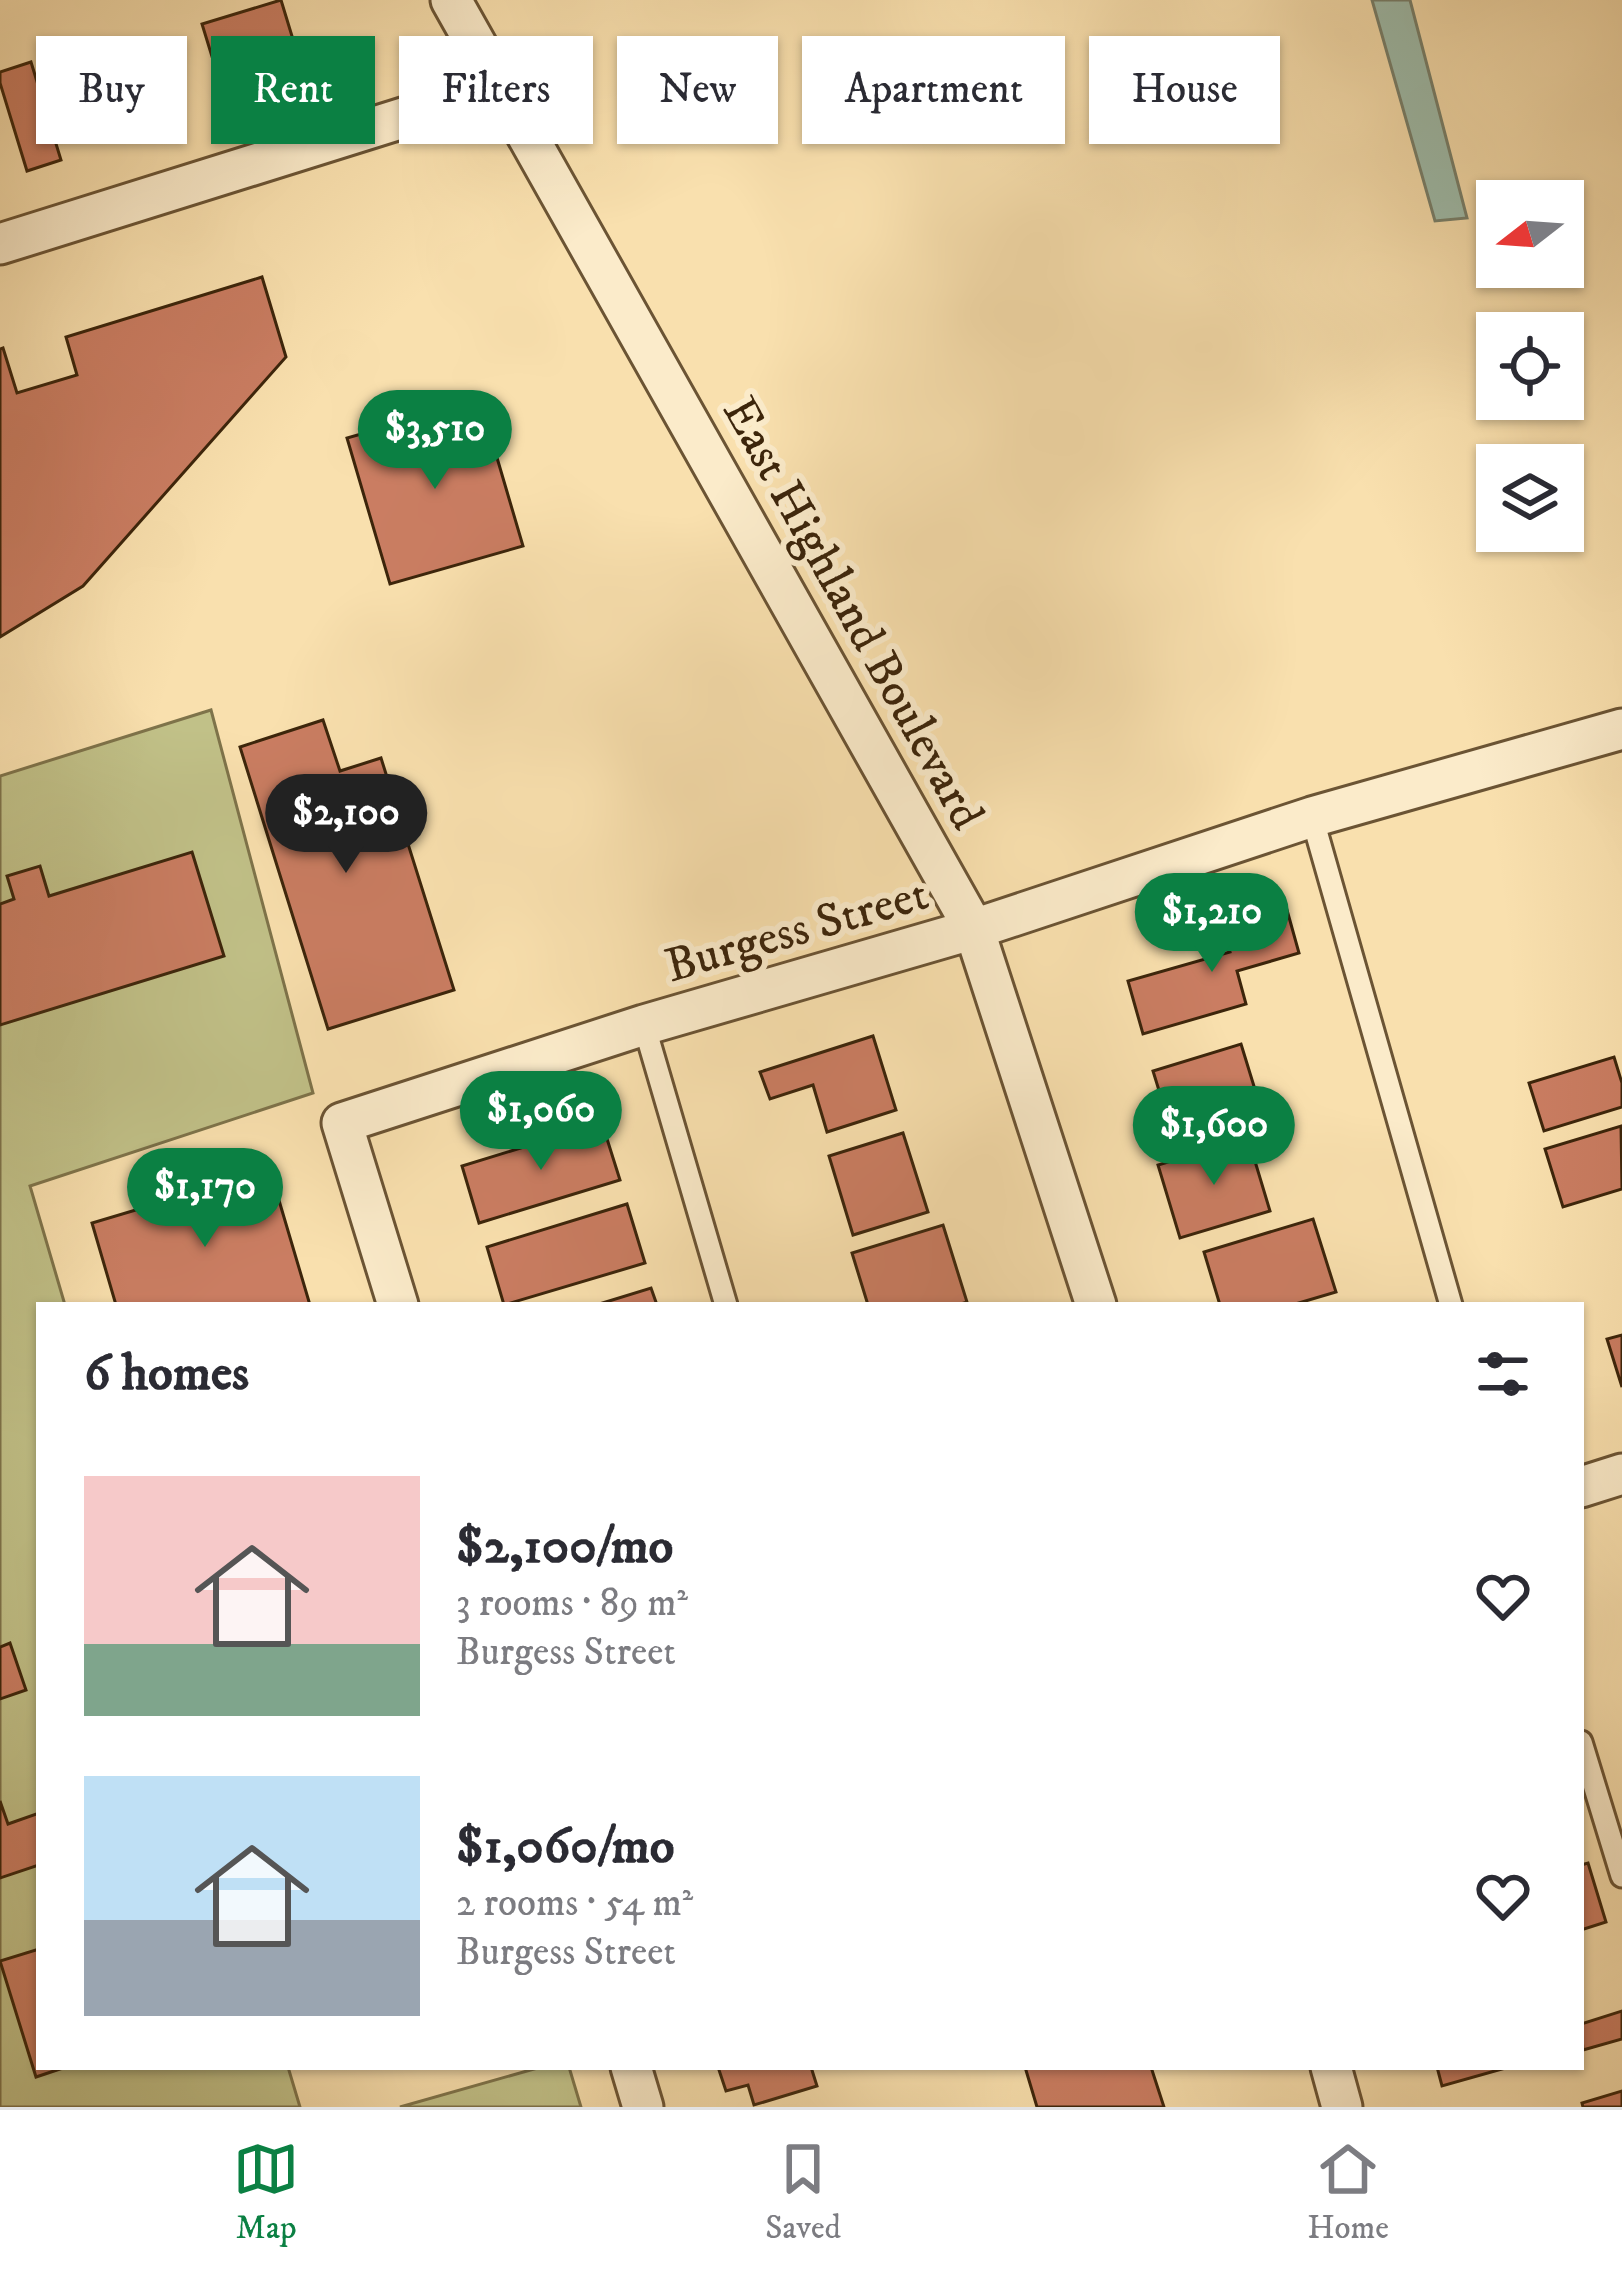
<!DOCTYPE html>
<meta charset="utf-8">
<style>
body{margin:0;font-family:"IM FELL DW Pica",serif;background:#f2f2f3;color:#2b2b33;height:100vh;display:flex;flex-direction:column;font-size:45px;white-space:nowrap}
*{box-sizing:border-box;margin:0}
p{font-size:39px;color:#7c7c81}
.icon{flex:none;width:66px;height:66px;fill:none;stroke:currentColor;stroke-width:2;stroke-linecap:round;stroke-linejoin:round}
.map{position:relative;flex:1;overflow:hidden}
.panel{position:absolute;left:36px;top:1302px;width:1548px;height:768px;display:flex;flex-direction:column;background:#fff;border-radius:0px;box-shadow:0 3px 9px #0004}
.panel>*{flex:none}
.hud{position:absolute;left:36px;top:36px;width:1551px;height:108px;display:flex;gap:24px}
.needle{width:78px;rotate:253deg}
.tools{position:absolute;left:1476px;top:180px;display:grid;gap:24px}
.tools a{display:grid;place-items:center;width:108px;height:108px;border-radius:0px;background:#fff;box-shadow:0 3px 9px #0004;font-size:60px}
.price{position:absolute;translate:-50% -102px;padding:0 27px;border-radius:42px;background:#0b8043;color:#fff;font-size:39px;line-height:78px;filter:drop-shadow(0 3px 6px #0008)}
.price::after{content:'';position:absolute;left:50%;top:72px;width:36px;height:27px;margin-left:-18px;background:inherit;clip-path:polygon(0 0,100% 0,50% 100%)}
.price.selected{background:#222;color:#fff}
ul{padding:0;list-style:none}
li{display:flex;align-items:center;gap:36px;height:300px;padding:0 48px}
li span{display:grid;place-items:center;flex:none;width:336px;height:240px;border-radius:0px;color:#555}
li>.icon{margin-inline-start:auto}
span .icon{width:144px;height:144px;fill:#fffc;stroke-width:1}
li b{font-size:51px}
h2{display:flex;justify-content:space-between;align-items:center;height:144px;padding:0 48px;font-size:51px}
.tag{padding:0 42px;border-radius:0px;background:#fff;box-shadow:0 3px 9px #0004;font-size:42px;line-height:108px}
.tag.selected{background:#0b8043;color:#fff}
.tab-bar{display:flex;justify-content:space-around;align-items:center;height:168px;border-top:3px solid #e1e1e2;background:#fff;font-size:33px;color:#7c7c81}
.tab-bar a{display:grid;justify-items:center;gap:6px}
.tab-bar .selected{color:#0b8043}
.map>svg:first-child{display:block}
.green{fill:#c1c188;stroke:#7e734a;stroke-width:3}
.water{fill:#9ebdac;stroke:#77806c;stroke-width:3}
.building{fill:#ca7d62;stroke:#3c250b;stroke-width:3}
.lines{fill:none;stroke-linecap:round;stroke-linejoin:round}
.lane-casing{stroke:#6b5434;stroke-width:27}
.street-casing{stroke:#6b5434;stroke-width:45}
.lane{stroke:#fbebca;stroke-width:21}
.street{stroke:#fbebca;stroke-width:39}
.labels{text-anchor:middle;stroke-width:12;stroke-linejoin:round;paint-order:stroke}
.street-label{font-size:48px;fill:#3c250b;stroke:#fbebca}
</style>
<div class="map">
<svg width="1622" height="2107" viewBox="0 0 1622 2107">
<rect width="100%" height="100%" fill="#f9e0ae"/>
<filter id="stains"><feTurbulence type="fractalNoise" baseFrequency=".00167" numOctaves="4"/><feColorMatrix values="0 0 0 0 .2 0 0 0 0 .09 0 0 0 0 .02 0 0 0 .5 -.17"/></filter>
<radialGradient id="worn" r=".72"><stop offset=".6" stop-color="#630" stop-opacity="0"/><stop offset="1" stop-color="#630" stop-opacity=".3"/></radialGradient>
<g class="green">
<polygon points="211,710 313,1093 30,1186 65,1305 39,1305 39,2067 288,2067 300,2107 0,2107 0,776"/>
<polygon points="541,2067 569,2067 581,2107 400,2107"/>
</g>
<polygon class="water" points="1372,0 1410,0 1467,218 1435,221"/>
<g class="building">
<polygon points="281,0 302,69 267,80 260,60 217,73 202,24"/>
<polygon points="31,62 61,160 27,171 0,83 0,72"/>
<polygon points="262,277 286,357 83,586 0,637 0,349 3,348 17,393 77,375 66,337"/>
<polygon points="480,400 523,546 390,584 347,438"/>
<polygon points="323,720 340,771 381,758 454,990 328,1029 240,747"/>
<polygon points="192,852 224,956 0,1025 0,904 14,899 7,876 40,866 49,896"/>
<polygon points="1287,910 1299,953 1237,971 1246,1004 1143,1034 1128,981 1230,952 1223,928"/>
<polygon points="873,1036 896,1110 827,1132 813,1085 770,1099 760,1072"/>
<polygon points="1241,1044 1257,1096 1169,1123 1153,1071"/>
<polygon points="1614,1057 1622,1083 1622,1107 1544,1131 1529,1083"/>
<polygon points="602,1123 620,1180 479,1223 462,1166"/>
<polygon points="1621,1126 1622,1189 1563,1207 1545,1149"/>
<polygon points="903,1133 928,1212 853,1235 829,1156"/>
<polygon points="1248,1138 1270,1211 1180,1238 1158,1165"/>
<polygon points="270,1170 310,1305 116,1305 92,1223"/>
<polygon points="627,1204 645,1263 504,1305 487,1247"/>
<polygon points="1313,1219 1336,1292 1292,1305 1220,1305 1204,1252"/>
<polygon points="943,1225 967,1302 958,1305 868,1305 852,1253"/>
<polygon points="651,1288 657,1305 596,1305"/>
<polygon points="1622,1335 1622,1387 1607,1339"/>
<polygon points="10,1643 26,1690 0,1699 0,1647"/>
<polygon points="0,1801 8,1824 39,1813 39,1865 0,1878"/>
<polygon points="1588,1863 1606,1922 1581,1930 1581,1865"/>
<polygon points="39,1949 39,2067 66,2067 36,2077 0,1961"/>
<polygon points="1622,2011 1622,2039 1583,2050 1581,2024"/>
<polygon points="718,2067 811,2067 817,2086 754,2105 748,2085 726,2091"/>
<polygon points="1025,2067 1151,2067 1164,2107 1037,2107"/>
<polygon points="1437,2067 1509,2067 1442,2086"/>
<polygon points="1622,2091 1622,2107 1583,2107 1582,2103"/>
</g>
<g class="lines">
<g class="lane-casing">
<g id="lane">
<polyline points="1312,817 1451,1305"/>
<polyline points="644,1025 726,1305"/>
<polyline points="1581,1742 1622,1876"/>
</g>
</g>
<g class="street-casing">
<g id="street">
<polyline points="451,0 974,929 1096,1305"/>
<polyline points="0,244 502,87"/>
<polyline points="398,1305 342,1123 644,1025 974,929 1312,817 1622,729"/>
<polyline points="1581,1487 1622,1474"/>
<polyline points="631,2067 643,2107"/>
<polyline points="1331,2067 1342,2107"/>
</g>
</g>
<use href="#lane" class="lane"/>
<use href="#street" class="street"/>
</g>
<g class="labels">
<g class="street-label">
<text transform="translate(855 612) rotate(61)" y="17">East Highland Boulevard</text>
<text transform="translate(796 928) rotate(-16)" y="17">Burgess Street</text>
</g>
</g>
<rect width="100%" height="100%" filter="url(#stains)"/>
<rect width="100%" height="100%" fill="url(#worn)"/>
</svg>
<div class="tools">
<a><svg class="needle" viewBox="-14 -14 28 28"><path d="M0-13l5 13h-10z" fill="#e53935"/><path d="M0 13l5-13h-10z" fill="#7c7c81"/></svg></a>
<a><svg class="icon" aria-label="locate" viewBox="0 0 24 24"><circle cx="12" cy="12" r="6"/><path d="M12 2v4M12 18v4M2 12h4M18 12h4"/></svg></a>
<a><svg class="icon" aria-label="layers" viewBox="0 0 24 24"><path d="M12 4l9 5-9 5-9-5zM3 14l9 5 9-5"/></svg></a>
</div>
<b class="price" style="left:435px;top:492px">$3,510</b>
<b class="price selected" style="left:346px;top:876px">$2,100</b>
<b class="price" style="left:1212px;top:975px">$1,210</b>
<b class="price" style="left:541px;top:1173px">$1,060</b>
<b class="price" style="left:1214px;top:1188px">$1,600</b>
<b class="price" style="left:205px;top:1250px">$1,170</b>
<div class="hud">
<a class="tag">Buy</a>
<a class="tag selected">Rent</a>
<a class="tag">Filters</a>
<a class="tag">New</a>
<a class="tag">Apartment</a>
<a class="tag">House</a>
</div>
<section class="panel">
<h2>6 homes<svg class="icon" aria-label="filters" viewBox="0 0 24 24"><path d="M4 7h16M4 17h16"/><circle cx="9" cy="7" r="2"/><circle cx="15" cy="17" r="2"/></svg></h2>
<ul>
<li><span style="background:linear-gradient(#f6c9c9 70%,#7fa58c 0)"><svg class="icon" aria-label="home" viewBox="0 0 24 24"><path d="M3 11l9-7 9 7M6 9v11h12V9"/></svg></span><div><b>$2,100/mo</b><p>3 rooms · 89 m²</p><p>Burgess Street</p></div><svg class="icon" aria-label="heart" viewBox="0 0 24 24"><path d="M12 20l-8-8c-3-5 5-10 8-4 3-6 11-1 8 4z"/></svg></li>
<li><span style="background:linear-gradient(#bfe0f5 60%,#9aa5b1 0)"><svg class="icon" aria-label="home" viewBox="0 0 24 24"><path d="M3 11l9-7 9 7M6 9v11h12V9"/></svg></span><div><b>$1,060/mo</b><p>2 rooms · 54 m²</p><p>Burgess Street</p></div><svg class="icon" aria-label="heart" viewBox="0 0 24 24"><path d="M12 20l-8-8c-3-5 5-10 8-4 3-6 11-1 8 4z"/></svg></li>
</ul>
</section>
</div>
<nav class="tab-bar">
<a class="selected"><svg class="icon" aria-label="map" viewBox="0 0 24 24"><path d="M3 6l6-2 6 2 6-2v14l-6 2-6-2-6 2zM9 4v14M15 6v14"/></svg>Map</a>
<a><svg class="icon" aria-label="saved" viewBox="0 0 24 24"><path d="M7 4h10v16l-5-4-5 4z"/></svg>Saved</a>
<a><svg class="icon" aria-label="home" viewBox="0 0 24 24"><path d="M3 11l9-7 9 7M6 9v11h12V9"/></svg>Home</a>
</nav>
